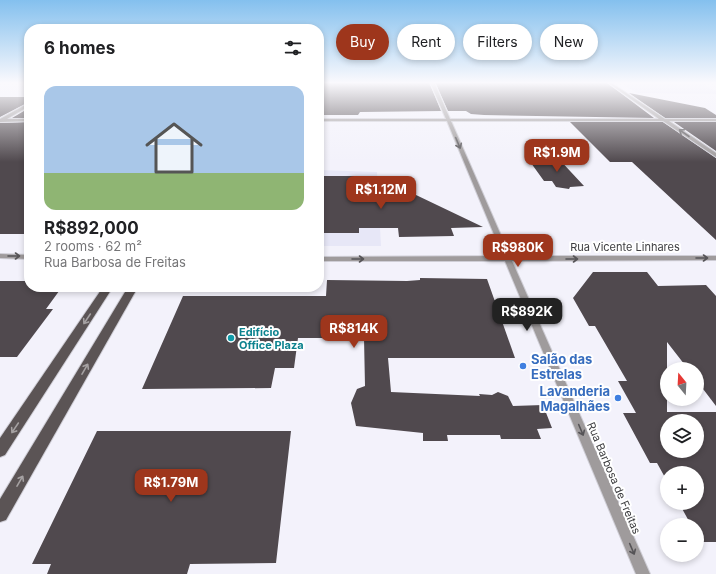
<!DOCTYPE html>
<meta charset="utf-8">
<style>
body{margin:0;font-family:Inter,sans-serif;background:#f6f6f6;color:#202124;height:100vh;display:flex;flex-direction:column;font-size:15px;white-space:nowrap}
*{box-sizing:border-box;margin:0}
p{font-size:13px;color:#757577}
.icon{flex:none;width:22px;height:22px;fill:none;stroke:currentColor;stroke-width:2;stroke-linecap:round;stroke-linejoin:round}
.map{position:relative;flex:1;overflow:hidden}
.panel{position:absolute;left:24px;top:24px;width:300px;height:268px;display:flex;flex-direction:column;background:#fff;border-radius:16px;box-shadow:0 2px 6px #0003}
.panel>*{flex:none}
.hud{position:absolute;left:336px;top:24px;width:320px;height:36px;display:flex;gap:8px}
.needle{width:26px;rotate:342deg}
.fabs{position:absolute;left:660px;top:362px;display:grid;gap:8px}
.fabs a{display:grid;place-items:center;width:44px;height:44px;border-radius:50%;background:#fff;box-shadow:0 2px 6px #0003;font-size:20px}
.price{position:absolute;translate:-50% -34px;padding:0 9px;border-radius:8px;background:#9e361c;color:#fff;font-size:13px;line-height:26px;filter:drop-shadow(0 1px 2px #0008)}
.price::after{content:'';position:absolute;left:50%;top:24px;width:12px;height:9px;margin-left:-6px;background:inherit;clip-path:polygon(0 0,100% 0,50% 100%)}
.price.active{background:#222;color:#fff}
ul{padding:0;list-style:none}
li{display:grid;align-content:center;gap:8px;height:212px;padding:0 20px}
li span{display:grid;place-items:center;height:124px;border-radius:12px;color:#555}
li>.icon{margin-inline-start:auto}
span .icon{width:72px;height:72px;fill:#fffc;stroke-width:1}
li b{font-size:17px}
h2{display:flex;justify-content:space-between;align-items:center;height:48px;padding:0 20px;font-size:17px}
.chip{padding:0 14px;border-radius:18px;background:#fff;box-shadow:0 2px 6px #0003;font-size:14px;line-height:36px}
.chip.active{background:#9e361c;color:#fff}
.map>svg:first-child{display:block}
.built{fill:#e7e7f7}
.building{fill:#50494e;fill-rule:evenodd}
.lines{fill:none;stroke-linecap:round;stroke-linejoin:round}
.minor-casing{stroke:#cfced6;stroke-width:2}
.primary-casing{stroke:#cfced6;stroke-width:2}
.minor{fill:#9f9b9c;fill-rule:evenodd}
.primary{fill:#5b5455;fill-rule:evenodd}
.oneway{stroke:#565457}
.oneway2{stroke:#a5a1a2}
.culture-dot{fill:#0f9aa8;stroke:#fff;stroke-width:1.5}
.shop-dot{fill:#3f7fe0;stroke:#fff;stroke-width:1.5}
.labels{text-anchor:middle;stroke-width:4;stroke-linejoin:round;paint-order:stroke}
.street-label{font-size:11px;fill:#3d3d40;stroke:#fff}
.culture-label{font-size:11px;font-weight:bold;fill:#0d838f;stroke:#fff;text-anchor:start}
.near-shop-label{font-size:13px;font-weight:bold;fill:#366cbe;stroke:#fff;text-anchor:start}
</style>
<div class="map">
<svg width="716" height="574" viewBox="0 0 716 574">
<rect width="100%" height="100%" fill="#f3f2fb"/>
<g class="built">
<polygon points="619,82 697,82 716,91 716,94 637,93"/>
<polygon points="319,170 377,172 381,246 319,246"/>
</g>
<g class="building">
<polygon points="319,82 429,82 441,111 360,112 358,115 319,115"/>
<polygon points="435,82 606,82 654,118 484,115 471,114 466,111 448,111"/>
<polygon points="629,93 705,108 716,115 716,118 665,118"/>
<polygon points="0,97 29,97 29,102 0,117"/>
<polygon points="29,108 29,118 12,118"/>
<polygon points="29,122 29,234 0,234 0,123"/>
<polygon points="570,122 663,122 716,158 716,240 632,162 610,162"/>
<polygon points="674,122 716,122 716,151"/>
<polygon points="557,157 584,186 570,187 569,189 556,187 552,181 544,181 531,163"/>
<polygon points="319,176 359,176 359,185 393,184 483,227 451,228 454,236 399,237 398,228 359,228 359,233 319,233"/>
<path d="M593 272H647L658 286 706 285 716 296V406L697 381V369H688L667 342V412H716V542H700L697 536V525H691L679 503H697V473H667V481L657 463H650L623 413H636L618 381H627L595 326H589L573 298ZM667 421H697V451H667Z"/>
<polygon points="420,278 487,279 515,358 388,358 391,392 480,396 479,394 492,395 498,392 508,396 513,406 543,405 552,428 537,429 541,439 501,439 500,435 447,435 448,441 423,441 423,433 356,426 351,403 357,389 365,386 364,338 298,338 294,368 275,368 271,388 142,389 183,296 326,296 327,280 407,281 420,280"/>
<polygon points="0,281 29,281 29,287 62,287 46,309 53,309 17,357 0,357"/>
<polygon points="97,431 291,431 276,563 190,564 187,574 47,574 51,564 32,564"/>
</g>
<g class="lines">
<g class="minor-casing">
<g id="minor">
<polygon points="430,82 434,82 450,119 659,119 607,82 610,82 665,119 716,119 716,121 669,121 716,153 716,157 663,121 451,121 510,256 716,256 716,260 512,261 650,574 636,574 505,261 319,261 319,257 503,256 447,121 319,121 319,119 446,119"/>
<polygon points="29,103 29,106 7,119 29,119 29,121 0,122 0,119"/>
<polygon points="0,254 29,255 29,259 0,258"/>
</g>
</g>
<g class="primary-casing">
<g id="primary">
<polygon points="103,287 113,287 5,455 0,457 0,438"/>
<polygon points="128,287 138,287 6,520 0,522 0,499"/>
</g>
</g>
<use href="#minor" class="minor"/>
<use href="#primary" class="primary"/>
</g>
<defs><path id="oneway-shaft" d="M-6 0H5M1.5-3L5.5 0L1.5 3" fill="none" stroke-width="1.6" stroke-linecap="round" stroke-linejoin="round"/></defs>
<g class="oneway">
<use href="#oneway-shaft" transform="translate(684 133) rotate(-145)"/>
<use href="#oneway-shaft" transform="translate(458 143) rotate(67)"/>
<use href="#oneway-shaft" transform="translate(14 256)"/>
<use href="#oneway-shaft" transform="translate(702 258)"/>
<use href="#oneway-shaft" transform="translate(358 259)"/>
<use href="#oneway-shaft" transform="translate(572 259)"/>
<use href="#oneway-shaft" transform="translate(581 430) rotate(67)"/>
<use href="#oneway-shaft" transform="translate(632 549) rotate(67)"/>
</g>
<g class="oneway2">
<use href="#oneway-shaft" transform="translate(87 319) rotate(124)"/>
<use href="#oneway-shaft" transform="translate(85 369) rotate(-60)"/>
<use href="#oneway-shaft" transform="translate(15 428) rotate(124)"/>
<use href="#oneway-shaft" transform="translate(20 481) rotate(-60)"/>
</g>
<linearGradient id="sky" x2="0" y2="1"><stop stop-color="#84c0ee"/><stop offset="0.51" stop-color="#faf9fd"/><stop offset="1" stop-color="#faf9fd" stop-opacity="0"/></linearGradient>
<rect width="716" height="162" fill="url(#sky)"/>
<circle class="culture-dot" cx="231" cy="338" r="4"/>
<g class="shop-dot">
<circle cx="523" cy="366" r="4"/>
<circle cx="618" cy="398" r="4"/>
</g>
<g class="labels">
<g class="street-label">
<text x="625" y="251">Rua Vicente Linhares</text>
<text transform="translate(614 478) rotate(67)" y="4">Rua Barbosa de Freitas</text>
</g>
<g class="culture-label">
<text x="239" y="336">Edifício<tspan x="239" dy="13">Office Plaza</tspan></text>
</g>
<g class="near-shop-label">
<text x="531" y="364">Salão das<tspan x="531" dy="15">Estrelas</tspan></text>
<text x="610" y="396" text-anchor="end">Lavanderia<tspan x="610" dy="15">Magalhães</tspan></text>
</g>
</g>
</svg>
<div class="fabs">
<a><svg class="needle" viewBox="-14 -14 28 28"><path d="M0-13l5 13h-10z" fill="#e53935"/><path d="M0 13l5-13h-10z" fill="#757577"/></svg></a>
<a><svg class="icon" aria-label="layers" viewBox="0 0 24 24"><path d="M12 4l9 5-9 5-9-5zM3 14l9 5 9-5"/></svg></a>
<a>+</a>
<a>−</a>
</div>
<b class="price" style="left:557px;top:173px">R$1.9M</b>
<b class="price" style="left:381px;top:210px">R$1.12M</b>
<b class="price" style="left:518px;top:268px">R$980K</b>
<b class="price active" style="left:527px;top:332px">R$892K</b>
<b class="price" style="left:354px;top:349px">R$814K</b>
<b class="price" style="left:171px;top:503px">R$1.79M</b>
<div class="hud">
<a class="chip active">Buy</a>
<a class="chip">Rent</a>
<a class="chip">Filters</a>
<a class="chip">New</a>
</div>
<section class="panel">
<h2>6 homes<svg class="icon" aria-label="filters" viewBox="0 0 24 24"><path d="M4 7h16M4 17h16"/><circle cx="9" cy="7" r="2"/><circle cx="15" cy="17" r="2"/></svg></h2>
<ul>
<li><span style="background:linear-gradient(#a9c7e8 70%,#8fb573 0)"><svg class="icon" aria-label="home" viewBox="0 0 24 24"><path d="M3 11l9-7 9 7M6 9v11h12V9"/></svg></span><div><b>R$892,000</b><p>2 rooms · 62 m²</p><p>Rua Barbosa de Freitas</p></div></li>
</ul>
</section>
</div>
